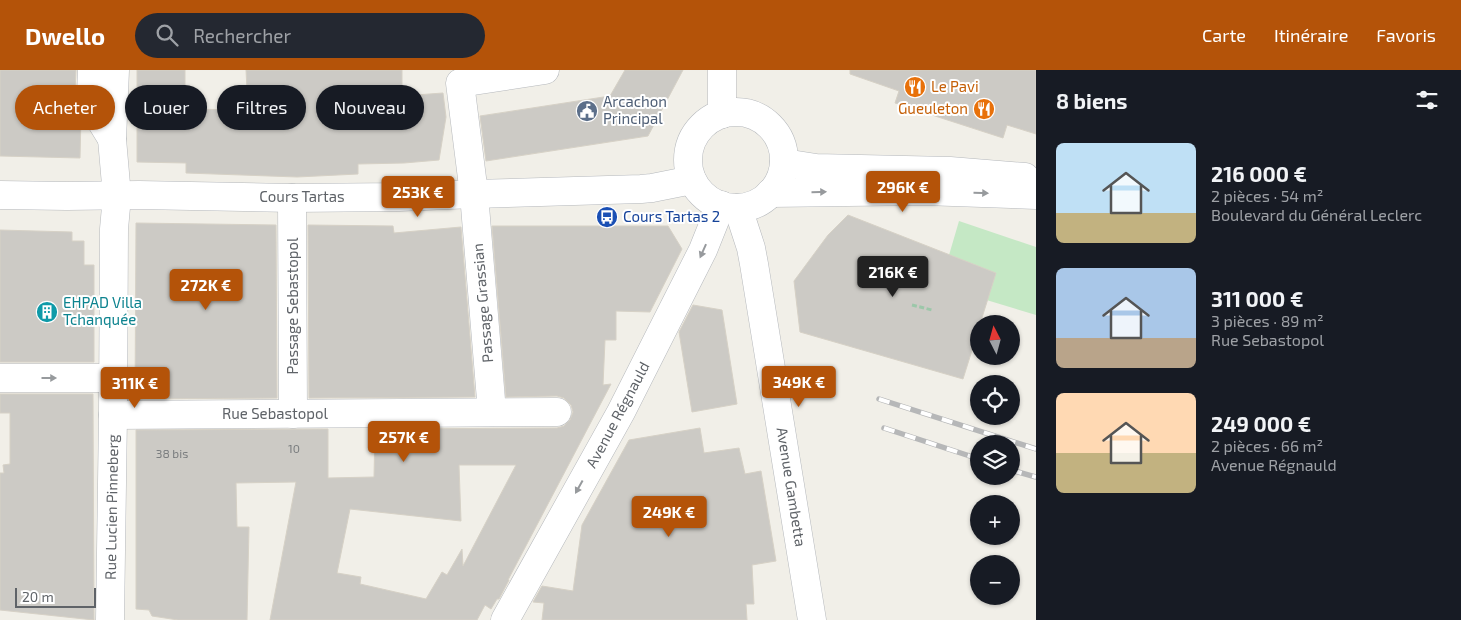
<!DOCTYPE html>
<html lang="fr">
<meta charset="utf-8">
<style>
body{margin:0;font-family:"Exo 2",sans-serif;background:#242831;color:#f1f3f6;height:100vh;display:flex;flex-direction:column;font-size:19px;white-space:nowrap}
*{box-sizing:border-box;margin:0}
p{font-size:16px;color:#9ea1a6}
.icon{flex:none;width:28px;height:28px;fill:none;stroke:currentColor;stroke-width:2;stroke-linecap:round;stroke-linejoin:round}
.map{position:relative;flex:1;overflow:hidden}
.panel{display:flex;flex-direction:column;background:#171b24;width:425px}
.panel>*{flex:none}
.hud{position:absolute;left:15px;top:15px;width:475px;height:45px;display:flex;gap:10px}
.needle{width:32px;rotate:354deg}
.buttons{position:absolute;left:970px;top:245px;display:grid;gap:10px}
.buttons a{display:grid;place-items:center;width:50px;height:50px;border-radius:50%;background:#171b24;box-shadow:0 1px 4px #0004;font-size:25px}
.scale{position:absolute;left:15px;bottom:12px;width:81px;box-sizing:border-box;padding-left:5px;border:2px solid #5f6368;border-top:0;font-size:14px;line-height:18px;white-space:nowrap;color:#5f6368;-webkit-text-stroke:4px #fff;paint-order:stroke}
.price{position:absolute;translate:-50% -42px;padding:0 11px;border-radius:5px;background:#b45309;color:#fff;font-size:16px;line-height:32px;filter:drop-shadow(0 1px 2px #0008)}
.price::after{content:'';position:absolute;left:50%;top:30px;width:15px;height:11px;margin-left:-8px;background:inherit;clip-path:polygon(0 0,100% 0,50% 100%)}
.price.selected{background:#222;color:#fff}
ul{padding:0;list-style:none}
li{display:flex;align-items:center;gap:15px;height:125px;padding:0 20px}
li span{display:grid;place-items:center;flex:none;width:140px;height:100px;border-radius:8px;color:#555}
li>.icon{margin-inline-start:auto}
span .icon{width:60px;height:60px;fill:#fffc;stroke-width:1}
li b{font-size:21px}
h2{display:flex;justify-content:space-between;align-items:center;height:60px;padding:0 20px;font-size:21px}
.chip{padding:0 18px;border-radius:22px;background:#171b24;box-shadow:0 1px 4px #0004;font-size:18px;line-height:45px}
.chip.selected{background:#b45309;color:#fff}
header{display:flex;align-items:center;gap:30px;box-sizing:border-box;height:70px;padding:0 25px;background:#b45309;color:#fff}
header strong{font-size:24px}
nav{display:flex;gap:28px;margin-inline-start:auto;font-size:18px}
.search{width:350px;height:45px;background:#242831;display:flex;align-items:center;gap:12px;box-sizing:border-box;padding:0 18px;border-radius:28px;color:#9ea1a6;font-size:19px}
main{display:flex;flex:1;min-height:0}
.map>svg:first-child{display:block}
.green{fill:#c5e8c5}
.building{fill:#cccac5;stroke:#d6d1c6;fill-rule:evenodd}
.lines{fill:none;stroke-linecap:round;stroke-linejoin:round}
.minor-casing{stroke:#b5b8bc;stroke-width:29}
.path{stroke:#9cc7a9;stroke-width:3;stroke-dasharray:5 2.5;stroke-linecap:butt}
.minor{stroke:#fff;stroke-width:28}
.rail-casing{stroke:#b6b7b8;stroke-width:5.5}
.rail{stroke:#fff;stroke-width:4;stroke-dasharray:11;stroke-linecap:butt}
.oneway{fill:#979a9d}
.labels{text-anchor:middle;stroke-width:4;stroke-linejoin:round;paint-order:stroke}
.number-label{font-size:12px;fill:#7a7d7f}
.food-label{font-size:15px;fill:#c56008;stroke:#fff;text-anchor:start}
.service-label{font-size:15px;fill:#4e5e75;stroke:#fff;text-anchor:start}
.street-label{font-size:15px;fill:#5f6368;stroke:#fff}
.transit-label{font-size:15px;fill:#164399;stroke:#fff;text-anchor:start}
.culture-label{font-size:15px;fill:#0d838f;stroke:#fff;text-anchor:start}
</style>
<header>
<strong>Dwello</strong>
<div class="search"><svg class="icon" aria-label="search" viewBox="0 0 24 24"><circle cx="10" cy="10" r="6"/><path d="M15 15l6 6"/></svg>Rechercher</div>
<nav><a>Carte</a><a>Itinéraire</a><a>Favoris</a></nav>
</header>
<main>
<div class="map">
<svg width="1036" height="550" viewBox="0 0 1036 550">
<rect width="100%" height="100%" fill="#f1efe8"/>
<polygon class="green" points="959,151 1036,177 1036,245 940,216"/>
<g class="building">
<polygon points="0,0 76,0 75,23 81,46 80,88 0,86"/>
<polygon points="137,0 185,0 185,39 248,40 246,0 402,0 402,26 443,23 446,47 439,90 404,93 358,94 358,104 297,107 186,103 186,93 137,92"/>
<polygon points="625,0 683,0 648,66 486,91 480,46 610,26"/>
<polygon points="850,0 1036,0 1036,64 1007,55 1003,68 895,33 899,21 850,4"/>
<polygon points="848,145 996,203 980,254 979,254 979,258 963,309 800,262 794,211 828,165"/>
<polygon points="136,153 276,155 277,328 135,329"/>
<polygon points="308,155 393,156 394,163 461,157 475,327 309,328"/>
<path d="M492 156H668L682 179 650 242 616 241V270H605L603 315 611 314 508 510H509L499 529H497L491 539 485 535 477 550H270L296 412 236 413 237 457H249L247 550H178L152 546 149 540 136 539V360L328 359V408L374 407 375 359 557 358 564 356 570 350 573 342 571 335 564 328 557 326 506 327ZM459 395H516L463 496 462 479 447 505 442 502 426 529 360 514 361 507 337 503 350 439 461 451Z"/>
<polygon points="0,160 72,162 72,171 84,171 84,195 94,195 94,292 0,292"/>
<polygon points="693,235 722,240 737,334 692,342 679,262"/>
<polygon points="0,324 93,324 94,550 0,540 0,403 4,403 3,395 10,394 10,343 0,343"/>
<polygon points="700,358 704,383 739,378 745,404 761,401 776,491 752,495 754,534 746,534 747,550 542,550 544,533 533,532 542,516 573,521 582,455 629,370"/>
</g>
<g class="lines">
<g class="minor-casing">
<g id="minor">
<polyline points="92,0 91,23 96,43 112,69"/>
<polyline points="722,0 722,44"/>
<circle cx="736" cy="90" r="48"/>
<polyline points="784,93 816,98 950,101 1025,107"/>
<polyline points="770,123 924,121 1036,125"/>
<polyline points="0,125 67,126 139,125 292,128 399,127 474,124 641,119 652,118 692,110"/>
<polyline points="292,128 293,344"/>
<polyline points="738,138 751,178 754,194 812,550"/>
<polyline points="0,308 113,308"/>
<polyline points="492,342 474,124 460,13 545,0"/>
<polyline points="113,345 557,342"/>
<polyline points="110,550 113,345 114,159 117,126 112,69 115,0"/>
<polyline points="505,550 621,342 703,180 721,135"/>
</g>
</g>
<polyline class="path" points="912,235 932,240"/>
<use href="#minor" class="minor"/>
<g class="rail-casing">
<g id="rail">
<polyline points="879,329 1036,379"/>
<polyline points="884,358 979,389"/>
<polyline points="1011,400 1036,407"/>
</g>
</g>
<use href="#rail" class="rail"/>
</g>
<defs><path id="oneway-solid" d="M-6-.8H1V-3.2L6.5 0L1 3.2V.8H-6Z" transform="scale(1.25)"/></defs>
<g class="oneway">
<use href="#oneway-solid" transform="translate(819 122) rotate(-1)"/>
<use href="#oneway-solid" transform="translate(981 123) rotate(2)"/>
<use href="#oneway-solid" transform="translate(703 181) rotate(114)"/>
<use href="#oneway-solid" transform="translate(49 308)"/>
<use href="#oneway-solid" transform="translate(579 417) rotate(119)"/>
</g>
<defs>
<g id="restaurant-disc" transform="scale(1.125)"><circle r="9.5" fill="#e8710a" stroke="#fff"/><path d="M-5-6h1v4h1v-4h1v4h1v-4h1v5L-1.5 .5V6h-2V.5L-5-1ZM5-6V6H3V1.5H1.5Q1.5-4 5-6Z" fill="#fff"/></g>
<g id="civic-disc" transform="scale(1.125)"><circle r="9.5" fill="#5c6f8a" stroke="#fff"/><path d="M-.6-6.5H3V-4.5H.6V-3L4-1V1h2V6H-6V1h2V-1L-.6-3ZM-1.2 2.5V6h2.4V2.5Z" fill="#fff"/></g>
<g id="bus-disc" transform="scale(1.125)"><circle r="9.5" fill="#1a4fb4" stroke="#fff"/><path d="M-5-6H5V4H4V6H2V4H-2V6H-4V4H-5ZM-3.5-4V0h7V-4ZM-3.5 1.2v1.5H-2V1.2ZM2 1.2v1.5H3.5V1.2Z" fill="#fff"/></g>
<g id="building-disc" transform="scale(1.125)"><circle r="9.5" fill="#0f9aa8" stroke="#fff"/><path d="M-4-6H4V6H1V3H-1V6H-4ZM-2.5-4.3h1.7v1.8h-1.7ZM.8-4.3h1.7v1.8H.8ZM-2.5-1h1.7V.8h-1.7ZM.8-1h1.7V.8H.8Z" fill="#fff"/></g>
</defs>
<g fill-rule="evenodd">
<use href="#restaurant-disc" x="915" y="17"/>
<use href="#restaurant-disc" x="984" y="39"/>
<use href="#civic-disc" x="587" y="41"/>
<use href="#bus-disc" x="607" y="147"/>
<use href="#building-disc" x="47" y="242"/>
</g>
<g class="labels">
<g class="number-label">
<text x="294" y="383">10</text>
<text x="172" y="388">38 bis</text>
</g>
<g class="food-label">
<text x="931" y="22">Le Pavi</text>
<text x="968" y="44" text-anchor="end">Gueuleton</text>
</g>
<g class="service-label">
<text x="603" y="37">Arcachon<tspan x="603" dy="17">Principal</tspan></text>
</g>
<g class="street-label">
<text x="302" y="132">Cours Tartas</text>
<text transform="translate(483 233) rotate(-95)" y="5">Passage Grassian</text>
<text transform="translate(293 236) rotate(-90)" y="5">Passage Sebastopol</text>
<text x="275" y="349">Rue Sebastopol</text>
<text transform="translate(618 345) rotate(-62)" y="5">Avenue Régnauld</text>
<text transform="translate(791 417) rotate(81)" y="5">Avenue Gambetta</text>
<text transform="translate(112 437) rotate(-89)" y="5">Rue Lucien Pinneberg</text>
</g>
<g class="transit-label">
<text x="623" y="152">Cours Tartas 2</text>
</g>
<g class="culture-label">
<text x="63" y="238">EHPAD Villa<tspan x="63" dy="17">Tchanquée</tspan></text>
</g>
</g>
</svg>
<div class="buttons">
<a><svg class="needle" viewBox="-14 -14 28 28"><path d="M0-13l5 13h-10z" fill="#e53935"/><path d="M0 13l5-13h-10z" fill="#9ea1a6"/></svg></a>
<a><svg class="icon" aria-label="locate" viewBox="0 0 24 24"><circle cx="12" cy="12" r="6"/><path d="M12 2v4M12 18v4M2 12h4M18 12h4"/></svg></a>
<a><svg class="icon" aria-label="layers" viewBox="0 0 24 24"><path d="M12 4l9 5-9 5-9-5zM3 14l9 5 9-5"/></svg></a>
<a>+</a>
<a>−</a>
</div>
<div class="scale">20 m</div>
<b class="price" style="left:903px;top:143px">296K €</b>
<b class="price" style="left:418px;top:148px">253K €</b>
<b class="price selected" style="left:893px;top:228px">216K €</b>
<b class="price" style="left:206px;top:241px">272K €</b>
<b class="price" style="left:799px;top:338px">349K €</b>
<b class="price" style="left:135px;top:339px">311K €</b>
<b class="price" style="left:404px;top:393px">257K €</b>
<b class="price" style="left:669px;top:468px">249K €</b>
<div class="hud">
<a class="chip selected">Acheter</a>
<a class="chip">Louer</a>
<a class="chip">Filtres</a>
<a class="chip">Nouveau</a>
</div>
</div>
<section class="panel">
<h2>8 biens<svg class="icon" aria-label="filters" viewBox="0 0 24 24"><path d="M4 7h16M4 17h16"/><circle cx="9" cy="7" r="2"/><circle cx="15" cy="17" r="2"/></svg></h2>
<ul>
<li><span style="background:linear-gradient(#bfe0f5 70%,#c2b280 0)"><svg class="icon" aria-label="home" viewBox="0 0 24 24"><path d="M3 11l9-7 9 7M6 9v11h12V9"/></svg></span><div><b>216 000 €</b><p>2 pièces · 54 m²</p><p>Boulevard du Général Leclerc</p></div></li>
<li><span style="background:linear-gradient(#a9c7e8 70%,#b9a48a 0)"><svg class="icon" aria-label="home" viewBox="0 0 24 24"><path d="M3 11l9-7 9 7M6 9v11h12V9"/></svg></span><div><b>311 000 €</b><p>3 pièces · 89 m²</p><p>Rue Sebastopol</p></div></li>
<li><span style="background:linear-gradient(#ffd9b3 60%,#c2b280 0)"><svg class="icon" aria-label="home" viewBox="0 0 24 24"><path d="M3 11l9-7 9 7M6 9v11h12V9"/></svg></span><div><b>249 000 €</b><p>2 pièces · 66 m²</p><p>Avenue Régnauld</p></div></li>
</ul>
</section>
</main>
